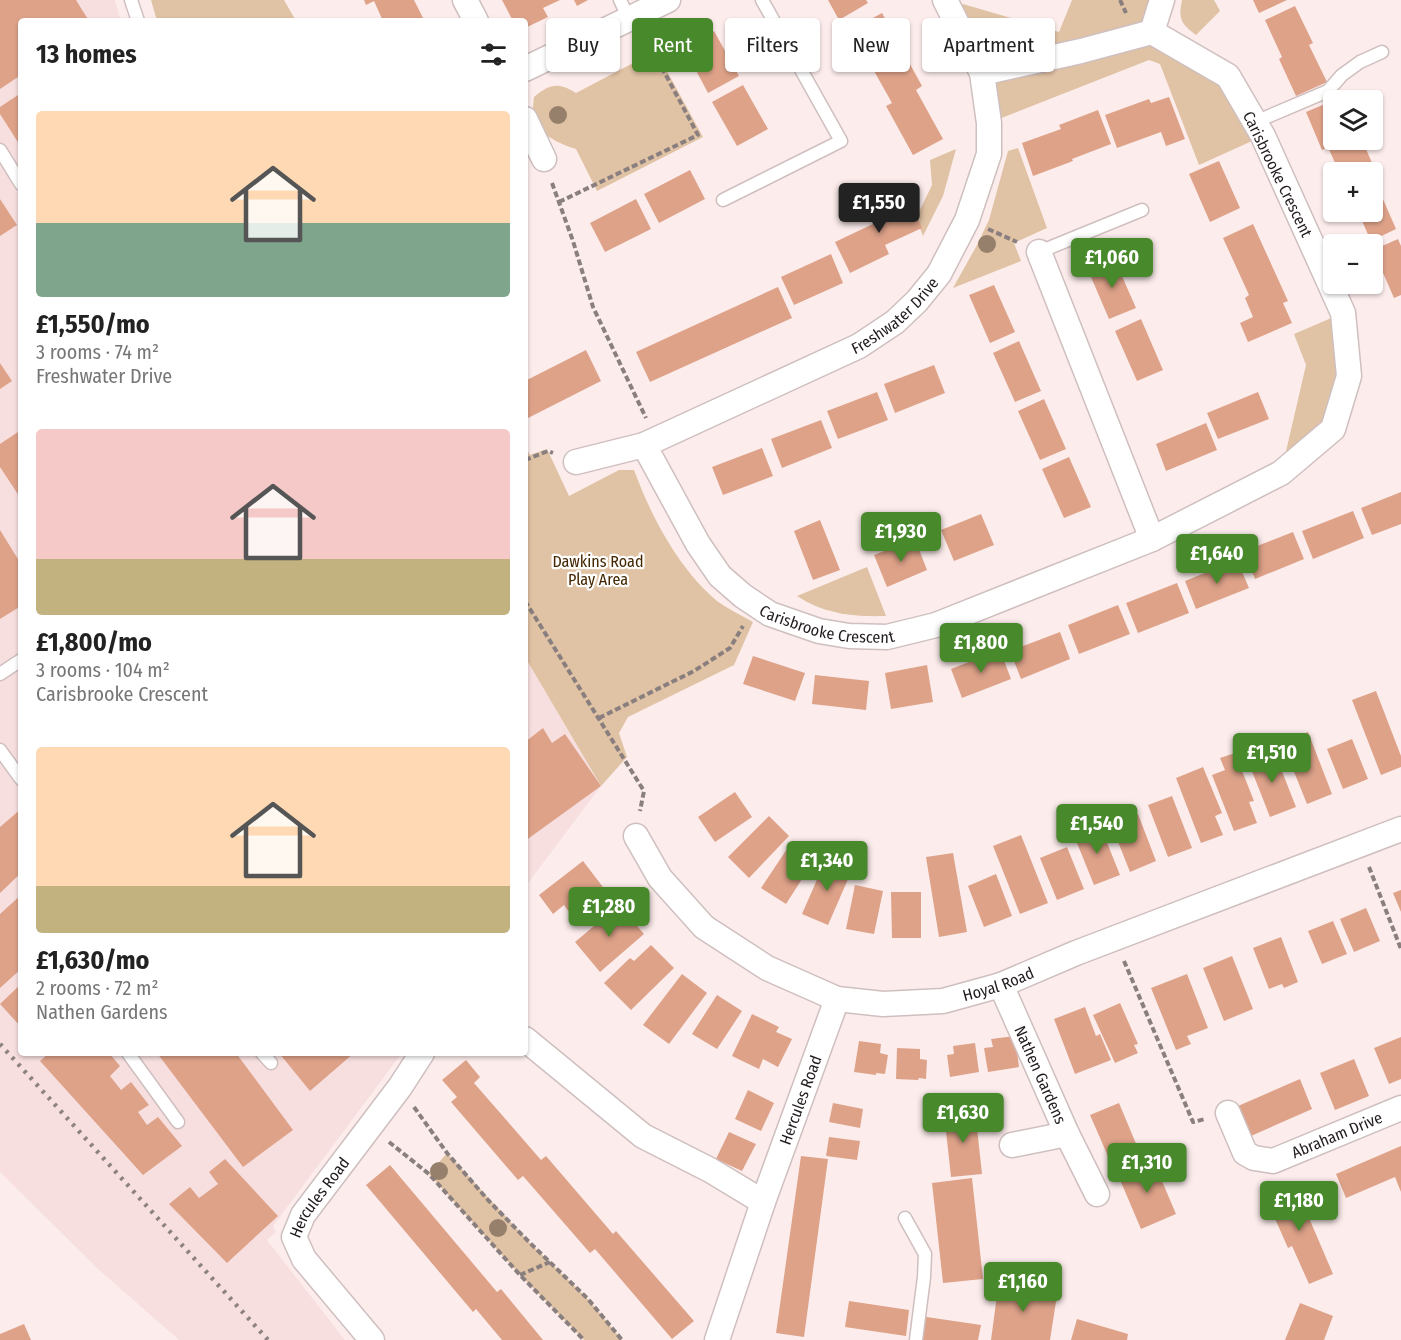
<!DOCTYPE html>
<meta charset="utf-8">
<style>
body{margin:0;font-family:"Fira Sans Condensed",sans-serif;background:#f6f6f6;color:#222;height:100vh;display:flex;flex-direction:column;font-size:22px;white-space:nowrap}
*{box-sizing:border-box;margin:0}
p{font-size:20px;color:#767676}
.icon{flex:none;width:33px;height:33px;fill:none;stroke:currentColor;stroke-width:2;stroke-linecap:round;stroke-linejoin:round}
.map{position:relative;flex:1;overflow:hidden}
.side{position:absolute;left:18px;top:18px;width:510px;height:1038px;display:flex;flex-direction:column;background:#fff;border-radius:6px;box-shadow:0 2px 4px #0004}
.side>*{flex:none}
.top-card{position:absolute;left:546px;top:18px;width:570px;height:54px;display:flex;gap:12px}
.buttons{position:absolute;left:1323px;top:90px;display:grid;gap:12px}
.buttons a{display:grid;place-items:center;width:60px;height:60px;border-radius:6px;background:#fff;box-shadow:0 2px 4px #0004;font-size:30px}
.price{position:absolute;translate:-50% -51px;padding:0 14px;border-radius:6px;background:#48892b;color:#fff;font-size:20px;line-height:39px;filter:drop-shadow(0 2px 3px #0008)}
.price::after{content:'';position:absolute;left:50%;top:36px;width:18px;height:14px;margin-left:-9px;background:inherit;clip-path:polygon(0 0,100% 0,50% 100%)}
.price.selected{background:#222;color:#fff}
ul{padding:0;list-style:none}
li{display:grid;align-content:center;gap:12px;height:318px;padding:0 18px}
li span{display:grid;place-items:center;height:186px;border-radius:6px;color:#555}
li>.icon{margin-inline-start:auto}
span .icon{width:108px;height:108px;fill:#fffc;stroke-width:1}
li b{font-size:26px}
h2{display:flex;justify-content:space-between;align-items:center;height:72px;padding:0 18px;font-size:26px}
.pill{padding:0 21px;border-radius:6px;background:#fff;box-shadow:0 2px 4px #0004;font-size:21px;line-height:54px}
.pill.selected{background:#48892b;color:#fff}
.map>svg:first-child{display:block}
.built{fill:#f8dfdf}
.green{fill:#e0c2a4}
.building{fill:#dea289}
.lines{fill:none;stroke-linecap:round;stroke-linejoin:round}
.lane-casing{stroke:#cfbfbf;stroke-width:15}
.street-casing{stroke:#cfbfbf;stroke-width:27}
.path{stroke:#8a7f7f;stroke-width:4;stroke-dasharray:6 3;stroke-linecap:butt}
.lane{stroke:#fff;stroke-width:12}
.street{stroke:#fff;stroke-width:24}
.rail{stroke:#8d8282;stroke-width:4.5;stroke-dasharray:3 6;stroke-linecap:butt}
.tree{fill:#97806b}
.labels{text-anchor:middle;stroke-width:4.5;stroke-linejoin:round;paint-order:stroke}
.street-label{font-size:16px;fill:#211b1b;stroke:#fefefe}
.park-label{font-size:16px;fill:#442701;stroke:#fefefe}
</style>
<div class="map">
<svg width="1401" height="1340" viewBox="0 0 1401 1340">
<rect width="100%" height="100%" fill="#fcedec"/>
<g class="built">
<polygon points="0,0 115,0 121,21 21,21 21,1053 402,1053 273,1226 276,1232 267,1240 345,1340 179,1340 99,1270 0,1172"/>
<polygon points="525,657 601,786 525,887"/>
</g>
<g class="green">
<polygon points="151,0 284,0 296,21 157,21"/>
<polygon points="949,0 1059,32 1072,0 1162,0 1152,32 1228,76 1263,136 1199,165 1160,64 1149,60 989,123"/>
<path d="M1182 0H1214L1220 11 1196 35C1181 24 1178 19 1182 0Z"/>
<path d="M656 51 703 137 597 191 576 149C564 146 544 136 537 126 531 118 533 106 534 97 550 84 558 82 576 93Z"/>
<polygon points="1018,148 1047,228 1014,243 1021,261 953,288 977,245 989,220 1008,151"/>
<polygon points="956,149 943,196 923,236 916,218 932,185 930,160"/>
<polygon points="1343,313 1333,429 1281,473 1306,365 1294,334"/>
<path d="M525 446 530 455 547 449 569 496 619 470H634C651 516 678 568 717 601 728 609 741 615 753 622L734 665 628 717 619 733 627 757 601 786 525 657Z"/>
<path d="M867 567 886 616C854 617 824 614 797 596Z"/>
<polygon points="447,1153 530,1243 588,1299 622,1340 584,1340 520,1275 429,1174"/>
</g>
<g class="building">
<polygon points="0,0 76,0 89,21 21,21 21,75 0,89"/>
<polygon points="364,0 414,0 423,18 417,21 383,21 374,1 366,5"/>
<polygon points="502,0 560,0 543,8 548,17 525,28 525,21 513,21"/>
<polygon points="574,0 588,0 577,6"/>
<polygon points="828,0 866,0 868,3 839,20"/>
<polygon points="1253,0 1287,0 1259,13"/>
<polygon points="1295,6 1313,43 1309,45 1327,82 1296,96 1279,59 1282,57 1265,20"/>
<polygon points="882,13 922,86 916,90 943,139 913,155 886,106 892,103 851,30"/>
<polygon points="714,31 739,76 708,93 684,48"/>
<polygon points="743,85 768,129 737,146 712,102"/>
<polygon points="21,93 21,147 0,114 0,107"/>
<polygon points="1169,97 1185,139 1166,146 1161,132 1117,148 1105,115 1149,99 1151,103"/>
<polygon points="1339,98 1340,100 1334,100 1334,140 1362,140 1376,172 1372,174 1339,172 1328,147 1322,150 1306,112"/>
<polygon points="1098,110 1111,144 1072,159 1073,161 1033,176 1022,143 1061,129 1059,125"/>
<polygon points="1219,161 1240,208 1210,222 1189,174"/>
<polygon points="690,170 705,199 659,223 644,194"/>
<polygon points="1375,181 1396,229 1371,241 1358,212 1372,212 1372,182"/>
<polygon points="907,195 922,228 885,245 889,254 850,273 835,242 875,223 870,213"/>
<polygon points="0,199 17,225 0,236"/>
<polygon points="636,199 651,229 605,252 590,223"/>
<polygon points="1253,224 1288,301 1283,303 1292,323 1248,342 1240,323 1253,317 1245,298 1249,295 1223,238"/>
<polygon points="1398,239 1401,246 1401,295 1394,298 1373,250"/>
<polygon points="831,254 843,283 794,305 781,277"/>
<polygon points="1114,258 1136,308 1109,319 1088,270"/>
<polygon points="994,285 1015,332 990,343 969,295"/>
<polygon points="778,287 792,318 650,382 636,352"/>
<polygon points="1141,319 1163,370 1137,381 1115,331"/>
<polygon points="1019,341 1041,391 1015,402 993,353"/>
<polygon points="586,350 601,381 528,418 525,413 525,381"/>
<polygon points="0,363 12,381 0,389"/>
<polygon points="934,365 945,393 895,413 884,384"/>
<polygon points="877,392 888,420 838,439 827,411"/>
<polygon points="1258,392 1269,419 1218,439 1207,413"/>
<polygon points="1044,399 1066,449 1040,460 1018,411"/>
<polygon points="821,420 832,448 782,468 771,439"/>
<polygon points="1206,423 1217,450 1166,471 1156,444"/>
<polygon points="21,430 21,499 0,467 0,444"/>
<polygon points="762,448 773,476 723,495 712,467"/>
<polygon points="1069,457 1091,507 1064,518 1042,469"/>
<polygon points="1401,492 1401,524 1372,535 1361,508"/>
<polygon points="1353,511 1364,538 1313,559 1302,531"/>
<polygon points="981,514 994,545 954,561 941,530"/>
<polygon points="820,520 840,570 813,580 794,531"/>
<polygon points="0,530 21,564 21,606 0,619"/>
<polygon points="1293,532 1304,559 1255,579 1244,551"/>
<polygon points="915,539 927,570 887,587 874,555"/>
<polygon points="1237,560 1249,588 1196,609 1185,581"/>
<polygon points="1177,583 1189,613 1138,633 1126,603"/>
<polygon points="1118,605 1130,634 1079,654 1068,625"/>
<polygon points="1060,632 1070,659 1021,679 1010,651"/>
<polygon points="1000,650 1011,679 962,698 951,669"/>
<polygon points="753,656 805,673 795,701 743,684"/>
<polygon points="927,665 933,702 891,709 885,673"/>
<polygon points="815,675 869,681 866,710 812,704"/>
<polygon points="1376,691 1401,756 1401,767 1381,775 1352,700"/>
<polygon points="543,728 552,743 565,734 601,786 525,841 525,742"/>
<polygon points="1308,732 1332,794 1307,804 1282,742"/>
<polygon points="1352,739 1368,779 1343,789 1327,749"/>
<polygon points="1274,751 1296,807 1270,817 1248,761"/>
<polygon points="1235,753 1254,801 1249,802 1257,823 1234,831 1212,775 1225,770 1220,758"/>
<polygon points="1203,767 1222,813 1215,816 1223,835 1201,843 1176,778"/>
<polygon points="735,792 752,817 715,842 698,817"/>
<polygon points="1172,796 1192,848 1168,857 1148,805"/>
<polygon points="21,809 21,873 0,893 0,827"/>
<polygon points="1138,814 1156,861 1130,872 1111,824"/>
<polygon points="769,816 789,836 749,878 728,857"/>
<polygon points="1100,825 1120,875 1094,885 1077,843 1079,842 1076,835"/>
<polygon points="1021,835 1048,903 1020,914 993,846"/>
<polygon points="1067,847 1084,889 1057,900 1040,858"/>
<polygon points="787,849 811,865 786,904 761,888"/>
<polygon points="953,853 967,932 939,937 926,857"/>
<polygon points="826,859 852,870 828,925 802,914"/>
<polygon points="583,861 606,891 573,917 564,905 553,914 539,895"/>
<polygon points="996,874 1012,916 984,927 968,886"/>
<polygon points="855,885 883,891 874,934 846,929"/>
<polygon points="1401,890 1401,912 1393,893"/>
<polygon points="891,892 921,892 921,938 892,938"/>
<polygon points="21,895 21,969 0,988 0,914"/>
<polygon points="619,905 644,934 600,972 575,942"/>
<polygon points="1366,908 1380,941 1354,952 1340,919"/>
<polygon points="1333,921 1347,954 1322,964 1308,931"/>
<polygon points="1281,937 1298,982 1284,988 1282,984 1269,989 1253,948"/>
<polygon points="651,945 674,968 631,1010 604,983 630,958 634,961"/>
<polygon points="1232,956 1253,1009 1224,1021 1203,968"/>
<polygon points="682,974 707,993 669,1044 643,1025"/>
<polygon points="1187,974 1208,1028 1187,1036 1191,1044 1176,1050 1151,988"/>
<polygon points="21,984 21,1027 0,1004"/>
<polygon points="717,995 742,1011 717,1049 692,1034"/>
<polygon points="1120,1003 1138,1044 1134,1045 1138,1053 1115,1063 1093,1015"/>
<polygon points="1085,1007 1096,1036 1100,1034 1111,1060 1075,1074 1054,1019"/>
<polygon points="752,1014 779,1027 776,1032 792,1039 778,1067 763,1059 759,1069 732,1056"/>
<polygon points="1015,1036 1019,1067 988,1072 984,1048 993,1047 991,1039"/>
<polygon points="1401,1037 1401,1079 1389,1084 1374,1048"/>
<polygon points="859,1041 881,1044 880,1053 888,1055 885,1074 876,1073 876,1075 854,1072"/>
<polygon points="975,1043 979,1072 950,1077 947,1055 954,1054 953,1046"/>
<polygon points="897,1048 920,1049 920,1059 927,1060 926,1079 919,1078 918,1080 896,1079"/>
<polygon points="49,1053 109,1053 120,1066 110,1076 121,1090 131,1082 149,1105 138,1112 147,1125 158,1117 182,1146 143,1175 40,1061"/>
<polygon points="157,1053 236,1053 293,1130 243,1167"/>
<polygon points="279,1053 354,1053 310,1091"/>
<polygon points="1354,1059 1369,1096 1335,1110 1320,1073"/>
<polygon points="466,1060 480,1077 474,1083 541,1160 546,1156 613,1234 616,1231 694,1321 672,1339 595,1249 590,1253 523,1176 518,1180 451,1102 457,1097 442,1080"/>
<polygon points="1300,1079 1312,1109 1251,1136 1238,1106"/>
<polygon points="748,1090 774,1103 761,1131 735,1119"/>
<polygon points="833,1103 863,1109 860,1128 829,1122"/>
<polygon points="1119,1103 1142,1158 1114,1170 1090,1115"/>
<polygon points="975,1110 982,1174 951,1177 944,1113"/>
<polygon points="729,1132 756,1144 742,1171 716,1159"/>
<polygon points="829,1137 860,1141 857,1160 826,1156"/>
<polygon points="1401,1146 1401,1192 1395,1177 1346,1198 1336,1174"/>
<polygon points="801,1156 828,1159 804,1337 776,1333"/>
<polygon points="225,1159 278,1216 227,1263 169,1204 190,1187 199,1198 218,1184 209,1172"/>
<polygon points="1153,1160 1176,1214 1141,1229 1118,1175"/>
<polygon points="390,1165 497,1292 501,1289 543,1340 502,1340 476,1309 473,1312 366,1185"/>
<polygon points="972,1178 983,1279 943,1283 932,1183"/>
<polygon points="1294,1183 1333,1274 1309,1284 1292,1246 1288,1248 1265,1196"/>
<polygon points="999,1280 1023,1284 1021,1294 1029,1296 1038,1297 1040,1286 1058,1289 1050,1340 991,1340"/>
<polygon points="849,1301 909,1310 906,1336 845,1327"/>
<polygon points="1300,1303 1333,1316 1324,1340 1285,1340"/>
<polygon points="920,1316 981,1325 978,1340 916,1340"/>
<polygon points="1077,1319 1128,1334 1127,1340 1071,1340"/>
<polygon points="24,1324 31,1340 0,1340 0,1334"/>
</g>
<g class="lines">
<g class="lane-casing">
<g id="lane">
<polyline points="131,0 138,21"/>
<polyline points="620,0 629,19"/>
<polyline points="1255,122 1328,91 1342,75 1360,62 1382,52"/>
<polyline points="0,150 21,184"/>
<polyline points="723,200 841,141 762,0"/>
<polyline points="1039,252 1142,210"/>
<polyline points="0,674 21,660"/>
<polyline points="0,750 21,779"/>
<polyline points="128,1053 178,1122"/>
<polyline points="262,1053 271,1063"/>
<polyline points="905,1218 925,1254 924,1277 916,1340"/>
</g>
</g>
<g class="street-casing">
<g id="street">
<polyline points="465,0 476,21"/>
<polyline points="1152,32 1162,0"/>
<polyline points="525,69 668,0"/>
<polyline points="525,119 544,159"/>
<polyline points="1039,252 1152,539"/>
<path id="s1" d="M644 445 698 544 720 576 743 596 770 614 819 631 849 636 887 637 936 625 1152 539 1281 473 1333 429 1349 376 1343 313 1263 136 1228 76 1152 32 1081 51 982 73"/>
<path id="s2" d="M576 462 644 445 859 346 895 322 917 301 939 274 967 220 989 154V123L982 73 945 0"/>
<path id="s3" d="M636 836 660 878 704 927 767 968 837 999 883 1004 943 1001 1001 985 1076 953 1401 829"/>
<path id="s4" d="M1001 985 1067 1134 1097 1194"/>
<polyline points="525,1039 643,1136 710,1170 763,1202"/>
<path id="s5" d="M1228 1113 1245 1153 1254 1158 1273 1161 1401 1108"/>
<polyline points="1012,1145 1067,1134"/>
<path id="s6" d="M372 1340 304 1259 294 1237 303 1215 400 1087 422 1053"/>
<path id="s7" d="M717 1340 763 1202 837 999"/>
</g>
</g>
<g class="path">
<polyline points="1120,0 1126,13"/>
<polyline points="552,183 573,241 593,307 646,418"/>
<polyline points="559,202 698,135 646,38"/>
<polyline points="988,229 1017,242"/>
<polyline points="525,460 548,451 553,453"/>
<polyline points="525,601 644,791 640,811"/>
<polyline points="599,718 694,671 730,648 743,626"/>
<polyline points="1369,867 1401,949"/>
<polyline points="1124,961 1193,1122 1205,1119"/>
<polyline points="414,1107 447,1153 488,1200 530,1243 588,1299 622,1340"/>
<polyline points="389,1142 429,1174 520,1275 584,1340"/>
<polyline points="520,1275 550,1262"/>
</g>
<use href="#lane" class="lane"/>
<use href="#street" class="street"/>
<polyline class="rail" points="0,1044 268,1340"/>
</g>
<g class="tree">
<circle cx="558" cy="115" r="9"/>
<circle cx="987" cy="244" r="9"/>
<circle cx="439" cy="1171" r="9"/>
<circle cx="498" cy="1228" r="9"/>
</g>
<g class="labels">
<g class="street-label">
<text transform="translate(1278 174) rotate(64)" y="6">Carisbrooke Crescent</text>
<text dy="6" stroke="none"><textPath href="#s2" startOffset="354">Freshwater Drive</textPath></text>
<text dy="6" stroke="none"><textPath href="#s1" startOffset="273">Carisbrooke Crescent</textPath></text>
<text dy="6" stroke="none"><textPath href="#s3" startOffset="430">Hoyal Road</textPath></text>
<text dy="6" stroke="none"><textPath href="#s4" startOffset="98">Nathen Gardens</textPath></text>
<text dy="6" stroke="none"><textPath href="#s7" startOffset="254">Hercules Road</textPath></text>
<text dy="6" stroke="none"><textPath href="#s5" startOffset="142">Abraham Drive</textPath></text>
<text dy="6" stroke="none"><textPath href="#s6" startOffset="177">Hercules Road</textPath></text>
</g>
<g class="park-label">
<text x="598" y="567">Dawkins Road<tspan x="598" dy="18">Play Area</tspan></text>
</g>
</g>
</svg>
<div class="buttons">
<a><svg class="icon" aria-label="layers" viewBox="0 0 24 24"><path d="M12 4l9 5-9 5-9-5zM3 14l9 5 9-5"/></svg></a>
<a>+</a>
<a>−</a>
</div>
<b class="price selected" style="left:879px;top:234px">£1,550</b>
<b class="price" style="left:1112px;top:289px">£1,060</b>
<b class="price" style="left:901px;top:563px">£1,930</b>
<b class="price" style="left:1217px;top:585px">£1,640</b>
<b class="price" style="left:981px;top:674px">£1,800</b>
<b class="price" style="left:1272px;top:784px">£1,510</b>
<b class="price" style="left:1097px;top:855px">£1,540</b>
<b class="price" style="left:827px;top:892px">£1,340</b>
<b class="price" style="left:609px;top:938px">£1,280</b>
<b class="price" style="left:963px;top:1144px">£1,630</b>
<b class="price" style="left:1147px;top:1194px">£1,310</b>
<b class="price" style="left:1299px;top:1232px">£1,180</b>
<b class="price" style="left:1023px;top:1313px">£1,160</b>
<div class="top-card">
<a class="pill">Buy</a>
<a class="pill selected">Rent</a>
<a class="pill">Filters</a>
<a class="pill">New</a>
<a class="pill">Apartment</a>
</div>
<section class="side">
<h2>13 homes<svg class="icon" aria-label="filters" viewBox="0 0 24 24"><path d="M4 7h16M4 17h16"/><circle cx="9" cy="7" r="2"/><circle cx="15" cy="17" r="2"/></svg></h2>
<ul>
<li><span style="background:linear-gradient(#ffd9b3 60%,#7fa58c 0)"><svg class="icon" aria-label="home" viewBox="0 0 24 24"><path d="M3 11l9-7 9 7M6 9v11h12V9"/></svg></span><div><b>£1,550/mo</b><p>3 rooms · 74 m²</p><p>Freshwater Drive</p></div></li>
<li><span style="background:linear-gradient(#f6c9c9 70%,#c2b280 0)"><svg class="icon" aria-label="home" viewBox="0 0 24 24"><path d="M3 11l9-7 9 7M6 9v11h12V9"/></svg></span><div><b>£1,800/mo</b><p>3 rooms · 104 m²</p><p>Carisbrooke Crescent</p></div></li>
<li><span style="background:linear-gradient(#ffd9b3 75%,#c2b280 0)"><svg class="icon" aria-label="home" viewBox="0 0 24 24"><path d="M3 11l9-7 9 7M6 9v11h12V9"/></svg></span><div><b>£1,630/mo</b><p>2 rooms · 72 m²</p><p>Nathen Gardens</p></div></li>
</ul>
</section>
</div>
